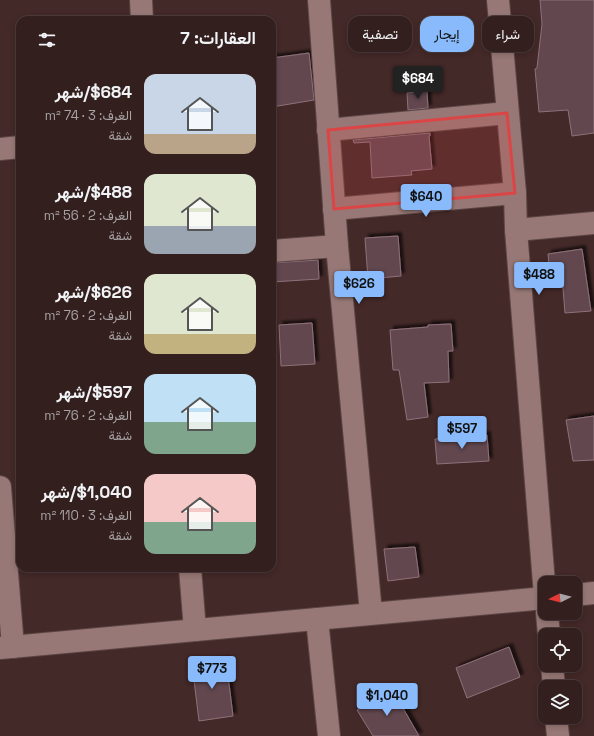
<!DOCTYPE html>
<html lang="ar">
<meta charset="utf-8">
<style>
body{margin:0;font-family:"Space Grotesk",Vazirmatn,sans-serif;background:#3d2c2b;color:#f1f3f6;direction:rtl;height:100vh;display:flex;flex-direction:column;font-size:15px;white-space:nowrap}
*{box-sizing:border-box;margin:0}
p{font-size:13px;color:#a8a2a4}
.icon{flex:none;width:22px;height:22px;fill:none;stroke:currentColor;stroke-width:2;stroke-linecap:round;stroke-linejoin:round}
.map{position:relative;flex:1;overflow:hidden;direction:ltr}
.side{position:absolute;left:16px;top:16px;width:260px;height:556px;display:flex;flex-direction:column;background:#321f1e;border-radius:12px;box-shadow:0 2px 6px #0003,0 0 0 1px #4d3d3c;direction:rtl}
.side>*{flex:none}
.hud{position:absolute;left:288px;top:16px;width:246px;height:36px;direction:rtl;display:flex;gap:8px}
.needle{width:26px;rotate:264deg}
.buttons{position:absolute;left:538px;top:576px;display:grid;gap:8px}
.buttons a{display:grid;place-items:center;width:44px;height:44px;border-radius:8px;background:#321f1e;box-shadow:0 2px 6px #0003,0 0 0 1px #4d3d3c;font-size:20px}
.price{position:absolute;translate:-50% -34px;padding:0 9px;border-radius:4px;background:#89bafc;color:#111;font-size:13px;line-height:26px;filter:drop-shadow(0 1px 2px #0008)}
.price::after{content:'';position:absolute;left:50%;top:24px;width:12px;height:9px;margin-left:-6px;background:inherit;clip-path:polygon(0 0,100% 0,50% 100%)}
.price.current{background:#222;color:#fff}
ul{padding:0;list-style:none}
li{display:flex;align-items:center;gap:12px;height:100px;padding:0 20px}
li span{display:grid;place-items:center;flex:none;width:112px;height:80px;border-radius:12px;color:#555}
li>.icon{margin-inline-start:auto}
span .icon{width:48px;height:48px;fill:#fffc;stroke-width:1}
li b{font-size:17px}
h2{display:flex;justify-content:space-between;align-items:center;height:48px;padding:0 20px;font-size:17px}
.pill{padding:0 14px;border-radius:12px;background:#321f1e;box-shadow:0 2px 6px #0003,0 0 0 1px #4d3d3c;font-size:14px;line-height:36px}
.pill.current{background:#89bafc;color:#111}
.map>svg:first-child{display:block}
.building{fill:#624750;stroke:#8e717a;filter:url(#shadow)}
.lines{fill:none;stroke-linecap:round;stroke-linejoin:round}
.minor-casing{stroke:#5c4645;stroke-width:24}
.minor{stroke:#977876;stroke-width:22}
.marked{fill:#dc4545;fill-opacity:0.2;stroke:#dc4545;stroke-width:3;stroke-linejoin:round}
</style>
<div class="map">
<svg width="594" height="736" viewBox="0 0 594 736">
<defs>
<filter id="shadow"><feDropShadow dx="3.5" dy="-3.5" stdDeviation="1" flood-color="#0009"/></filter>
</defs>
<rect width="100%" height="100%" fill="#432928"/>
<g class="building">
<polygon points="540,0 594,0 594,133 572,136 568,110 539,112 535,69 537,68 542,24"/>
<polygon points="309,53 314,100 272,107 272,58"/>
<polygon points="427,91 428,108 408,110 407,93"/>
<polygon points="430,133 430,136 429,136 432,169 411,171 412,175 372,178 370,142 354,143 353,140"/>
<polygon points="398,236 401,276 368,279 365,238"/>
<polygon points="582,249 591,311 565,313 562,276 550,277 548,254"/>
<polygon points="318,260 319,279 272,282 272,263"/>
<polygon points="312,323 315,364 281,366 279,325"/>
<polygon points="451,324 453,351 448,351 449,382 424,383 428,417 407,420 399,370 393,370 390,330 428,327 428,325"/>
<polygon points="594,416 594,460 573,461 566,420"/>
<polygon points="487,435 489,461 437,464 435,439"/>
<polygon points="415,547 419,577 388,581 384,549"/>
<polygon points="509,647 520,677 467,698 456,668"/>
<polygon points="226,660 233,716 199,721 192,664"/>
<polygon points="392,689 419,736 373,736 357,710"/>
</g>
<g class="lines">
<g class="minor-casing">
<g id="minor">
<polyline points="141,0 142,20"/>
<polyline points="319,0 337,246 371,613"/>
<polyline points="498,0 515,193 516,230 545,596"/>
<polyline points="328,130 507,113"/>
<polyline points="0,149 20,147"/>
<polyline points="334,209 515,193"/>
<polyline points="516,230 594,223"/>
<polyline points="272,251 337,246"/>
<polyline points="0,487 13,647"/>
<polyline points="190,568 195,630"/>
<polyline points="575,595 594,593"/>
<polyline points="547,613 549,635"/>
<polyline points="317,619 329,736"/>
<polyline points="0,648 545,598"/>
<polyline points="552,665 554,687"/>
<polyline points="556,717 558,736"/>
</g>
</g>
<use href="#minor" class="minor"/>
</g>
<path class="marked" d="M507 113 515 193 334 209 328 130Z"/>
</svg>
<div class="buttons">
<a><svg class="needle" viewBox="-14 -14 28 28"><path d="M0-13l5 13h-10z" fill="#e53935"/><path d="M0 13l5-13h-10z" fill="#a8a2a4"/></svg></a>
<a><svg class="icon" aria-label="locate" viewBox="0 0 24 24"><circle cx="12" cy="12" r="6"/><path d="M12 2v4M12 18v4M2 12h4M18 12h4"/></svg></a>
<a><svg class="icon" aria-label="layers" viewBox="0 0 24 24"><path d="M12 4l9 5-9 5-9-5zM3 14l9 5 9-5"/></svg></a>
</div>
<b class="price current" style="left:418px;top:100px">$684</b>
<b class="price" style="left:426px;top:218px">$640</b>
<b class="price" style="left:539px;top:296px">$488</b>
<b class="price" style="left:359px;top:305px">$626</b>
<b class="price" style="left:462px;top:450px">$597</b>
<b class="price" style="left:212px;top:690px">$773</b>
<b class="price" style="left:387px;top:717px">$1,040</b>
<div class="hud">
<a class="pill">شراء</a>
<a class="pill current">إيجار</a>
<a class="pill">تصفية</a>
</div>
<section class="side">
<h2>العقارات: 7<svg class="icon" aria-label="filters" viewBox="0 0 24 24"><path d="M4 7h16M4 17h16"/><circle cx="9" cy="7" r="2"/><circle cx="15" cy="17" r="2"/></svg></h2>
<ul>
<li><span style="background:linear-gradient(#c9d6e8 75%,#b9a48a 0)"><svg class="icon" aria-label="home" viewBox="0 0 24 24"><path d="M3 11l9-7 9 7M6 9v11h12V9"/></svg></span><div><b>$684/شهر</b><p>الغرف: 3 · 74 m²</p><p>شقة</p></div></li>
<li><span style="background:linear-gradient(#dfe7d0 65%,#9aa5b1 0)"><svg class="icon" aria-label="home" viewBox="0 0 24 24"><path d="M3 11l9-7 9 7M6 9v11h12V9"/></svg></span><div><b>$488/شهر</b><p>الغرف: 2 · 56 m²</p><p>شقة</p></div></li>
<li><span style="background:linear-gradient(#dfe7d0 75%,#c2b280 0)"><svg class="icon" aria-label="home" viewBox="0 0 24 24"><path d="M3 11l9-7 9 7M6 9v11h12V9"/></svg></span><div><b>$626/شهر</b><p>الغرف: 2 · 76 m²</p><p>شقة</p></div></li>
<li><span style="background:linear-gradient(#bfe0f5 60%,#7fa58c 0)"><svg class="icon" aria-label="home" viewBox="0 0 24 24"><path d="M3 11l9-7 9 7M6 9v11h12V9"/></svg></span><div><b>$597/شهر</b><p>الغرف: 2 · 76 m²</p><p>شقة</p></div></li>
<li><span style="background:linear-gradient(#f6c9c9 60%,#7fa58c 0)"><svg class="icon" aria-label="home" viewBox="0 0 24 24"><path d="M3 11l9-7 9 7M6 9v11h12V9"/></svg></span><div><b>$1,040/شهر</b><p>الغرف: 3 · 110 m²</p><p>شقة</p></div></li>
</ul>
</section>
</div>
